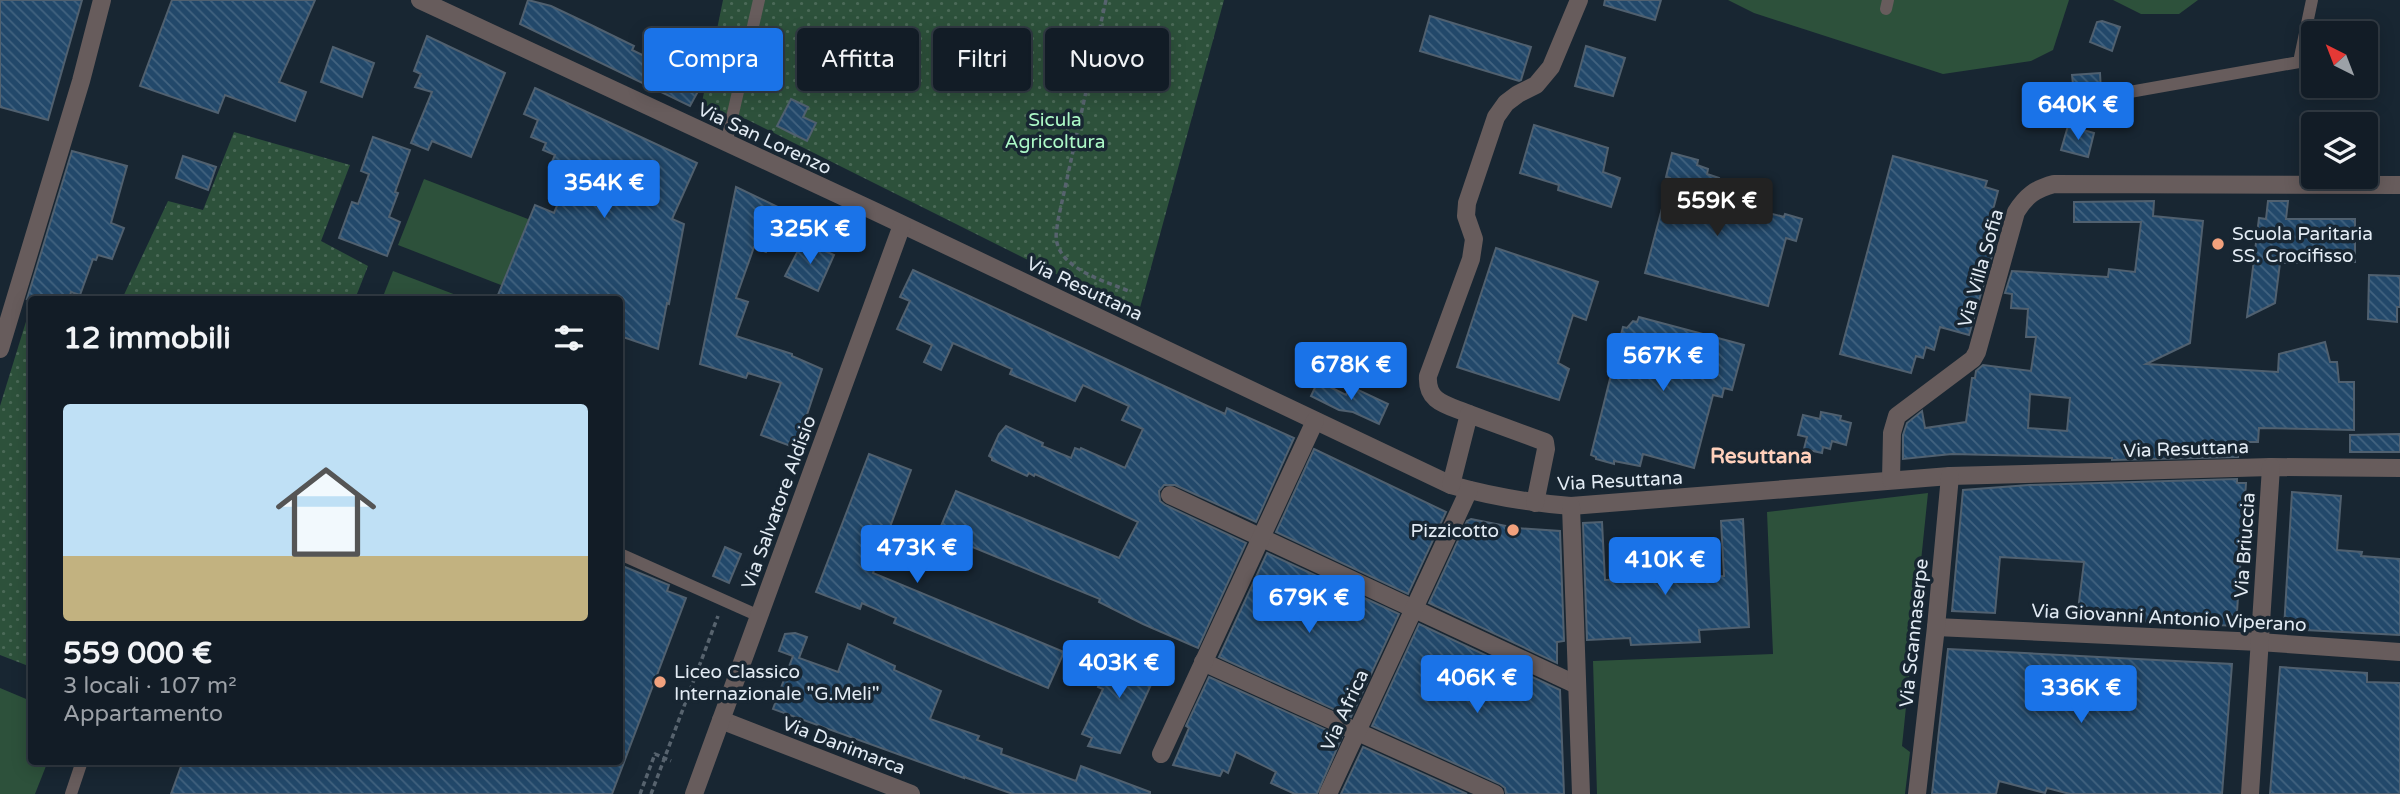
<!DOCTYPE html>
<html lang="it">
<meta charset="utf-8">
<style>
body{margin:0;font-family:"Varela Round",sans-serif;background:#1b252e;color:#f1f3f6;height:100vh;display:flex;flex-direction:column;font-size:26px;white-space:nowrap}
*{box-sizing:border-box;margin:0}
p{font-size:23px;color:#9ca1a7}
.icon{flex:none;width:38px;height:38px;fill:none;stroke:currentColor;stroke-width:2;stroke-linecap:round;stroke-linejoin:round}
.map{position:relative;flex:1;overflow:hidden}
.details{position:absolute;left:28px;top:296px;width:595px;height:469px;display:flex;flex-direction:column;background:#121c26;border-radius:7px;box-shadow:0 4px 18px #0003,0 0 0 2px #313a43}
.details>*{flex:none}
.guide{position:absolute;left:644px;top:28px;width:665px;height:63px;display:flex;gap:14px}
.needle{width:46px;rotate:318deg}
.controls{position:absolute;left:2301px;top:21px;display:grid;gap:14px}
.controls a{display:grid;place-items:center;width:77px;height:77px;border-radius:7px;background:#121c26;box-shadow:0 4px 18px #0003,0 0 0 2px #313a43;font-size:35px}
.price{position:absolute;translate:-50% -60px;padding:0 16px;border-radius:7px;background:#1a73e8;color:#fff;font-size:23px;line-height:46px;filter:drop-shadow(0 2px 4px #0008)}
.price::after{content:'';position:absolute;left:50%;top:42px;width:21px;height:16px;margin-left:-10px;background:inherit;clip-path:polygon(0 0,100% 0,50% 100%)}
.price.active{background:#222;color:#fff}
ul{padding:0;list-style:none}
li{display:grid;align-content:center;gap:14px;height:371px;padding:0 35px}
li span{display:grid;place-items:center;height:217px;border-radius:7px;color:#555}
li>.icon{margin-inline-start:auto}
span .icon{width:126px;height:126px;fill:#fffc;stroke-width:1}
li b{font-size:30px}
h2{display:flex;justify-content:space-between;align-items:center;height:84px;padding:0 35px;font-size:30px}
.pill{padding:0 24px;border-radius:7px;background:#121c26;box-shadow:0 4px 18px #0003,0 0 0 2px #313a43;font-size:24px;line-height:63px}
.pill.active{background:#1a73e8;color:#fff}
.map>svg:first-child{display:block}
.grass{fill:url(#grass-dots)}
.garden{fill:#2d513b}
.building{fill:url(#building-back-hatch);stroke:#50606f;stroke-width:2;fill-rule:evenodd}
.lines{fill:none;stroke-linecap:round;stroke-linejoin:round}
.path{stroke:#57636e;stroke-width:3.5;stroke-dasharray:5 3.5;stroke-linecap:butt}
.lane{stroke:#675c5c;stroke-width:12}
.street{stroke:#675c5c;stroke-width:18}
.poi-dot{fill:#f1a17d;stroke:#182632;stroke-width:2.5}
.labels{text-anchor:middle;stroke-width:7;stroke-linejoin:round;paint-order:stroke}
.park-label{font-size:19px;fill:#acf9c7;stroke:#182632}
.street-label{font-size:19px;fill:#e2ebf4;stroke:#182632}
.poi-label{font-size:19px;fill:#e2ebf4;stroke:#182632;text-anchor:start}
.neighbourhood-label{font-size:21px;font-weight:bold;fill:#ffd0bb;stroke:#182632}
</style>
<div class="map">
<svg width="2400" height="794" viewBox="0 0 2400 794">
<defs>
<pattern id="grass-dots" width="8" height="8" patternUnits="userSpaceOnUse" patternTransform="scale(1.75)"><rect width="8" height="8" fill="#2d513b"/><path d="M2 2h.1M6 6h.1" fill="none" stroke="#4b6a58" stroke-width="1.8" stroke-linecap="round"/></pattern>
<pattern id="building-back-hatch" width="6" height="6" patternUnits="userSpaceOnUse" patternTransform="scale(1.75)"><rect width="6" height="6" fill="#22486a"/><path d="M-1 5l2 2M0 0l6 6M5-1l2 2" fill="none" stroke="#426380"/></pattern>
</defs>
<rect width="100%" height="100%" fill="#182632"/>
<g class="grass">
<polygon points="723,0 1224,0 1138,315 746,119 701,107"/>
<polygon points="234,132 350,165 321,241 368,266 355,299 122,299 168,201 203,210"/>
<polygon points="28,315 32,316 31,667 0,655 0,406"/>
</g>
<g class="garden">
<polygon points="1728,0 2069,0 2053,50 2031,61 1943,74 1754,13"/>
<polygon points="2113,0 2198,0 2179,14 2141,14"/>
<polygon points="424,179 533,221 506,287 398,245"/>
<polygon points="393,271 464,298 463,299 382,299"/>
<polygon points="1928,493 1902,746 1910,752 1905,794 1597,794 1593,661 1773,654 1767,512"/>
<polygon points="0,688 31,701 32,761 48,761 35,794 0,794"/>
</g>
<g class="building">
<polygon points="0,0 82,0 48,120 0,107"/>
<polygon points="172,0 315,0 279,82 306,92 295,121 225,95 218,113 140,86"/>
<polygon points="528,0 551,6 591,25 634,46 632,50 702,84 690,106 520,24"/>
<polygon points="1605,0 1661,0 1655,20 1604,5"/>
<polygon points="1430,16 1531,47 1521,80 1519,81 1420,51"/>
<polygon points="2102,21 2120,27 2112,51 2090,42 2097,22"/>
<polygon points="427,36 505,73 471,157 432,141 428,150 411,143 432,92 415,87 421,74 414,71"/>
<polygon points="1586,46 1625,58 1613,96 1575,86"/>
<polygon points="333,47 374,63 362,97 321,82"/>
<polygon points="2100,73 2101,92 2074,94 2072,75"/>
<polygon points="535,88 697,163 672,219 684,224 669,304 667,303 658,349 620,336 620,299 509,299 498,295 535,205 554,213 572,170 552,162 555,155 543,150 546,143 531,137 538,120 524,114"/>
<polygon points="791,99 808,107 803,117 816,123 807,141 777,126"/>
<polygon points="1534,125 1608,148 1603,172 1620,178 1611,207 1558,190 1559,185 1520,173"/>
<polygon points="2068,126 2094,133 2088,157 2061,150"/>
<polygon points="373,137 410,150 395,192 398,193 389,217 400,222 387,256 339,238 352,202 358,204 369,174 361,171"/>
<polygon points="72,151 127,166 111,223 124,228 112,259 98,255 96,260 93,259 80,295 71,292 69,299 27,299"/>
<polygon points="1672,153 1698,160 1697,165 1708,169 1707,174 1719,178 1716,191 1722,192 1720,200 1784,217 1785,214 1802,219 1796,241 1786,238 1768,306 1645,273 1670,178 1666,177"/>
<polygon points="183,156 216,167 208,190 176,178"/>
<polygon points="1893,156 1987,181 1985,187 1998,191 1987,232 1998,235 1969,335 1940,327 1934,350 1926,347 1923,358 1916,356 1911,373 1840,354"/>
<polygon points="736,187 782,209 766,252 754,247 736,298 748,302 736,336 792,354 792,356 822,369 796,448 761,435 781,383 748,373 746,378 700,364"/>
<path d="M2154 201 2153 216 2203 221 2190 343 2146 364 2278 372 2279 354 2325 342 2330 362H2337L2339 382H2354V430L2259 428 2258 442H2239L2238 457 2112 460V458L1952 454 1903 459V435L1907 423 1922 411 1925 428 1966 422 1972 378H1975L1976 371 1983 365 2031 371 2036 337H2026L2028 309 2011 308 2012 294 2005 293 2012 271 2108 277 2109 269 2135 272 2141 222H2074V202ZM2030 394 2070 398 2067 431 2028 428Z"/>
<polygon points="2268,201 2288,201 2286,219 2355,219 2355,262 2280,263 2275,303 2247,317 2259,218 2266,219"/>
<polygon points="803,241 834,255 818,291 785,276"/>
<polygon points="1496,248 1598,282 1586,320 1573,315 1558,363 1569,369 1559,400 1457,367"/>
<polygon points="913,270 1203,404 1225,414 1227,408 1294,438 1256,522 1175,485 1164,485 1159,491 1160,501 1165,505 1246,543 1198,648 1143,624 1099,602 1100,599 938,533 956,491 1119,558 1138,522 1035,474 1034,476 1029,473 1027,476 992,460 992,458 989,456 999,434 1006,426 1043,443 1042,446 1071,458 1075,448 1080,450 1081,448 1125,468 1143,429 1122,420 1129,406 1083,385 1075,401 1010,374 1012,369 953,343 941,370 924,362 932,345 897,329 910,301 900,297"/>
<polygon points="2369,275 2400,276 2400,307 2397,307 2397,322 2368,319"/>
<polygon points="1639,317 1744,345 1732,390 1724,388 1722,397 1713,395 1694,468 1643,454 1640,466 1614,461 1614,464 1596,459 1596,457 1591,455 1623,327 1627,328 1633,321 1637,322"/>
<polygon points="1318,381 1346,395 1350,386 1388,404 1379,424 1353,412 1339,410 1311,396"/>
<polygon points="1821,412 1841,416 1840,420 1851,423 1846,445 1832,441 1830,449 1823,447 1822,453 1804,449 1807,437 1798,435 1803,415 1820,419"/>
<polygon points="2400,434 2400,452 2350,452 2350,435"/>
<polygon points="1314,449 1446,512 1408,594 1276,532"/>
<polygon points="869,454 911,470 873,573 1064,652 1048,688 894,623 896,618 862,603 860,609 816,592"/>
<polygon points="2237,479 2237,483 2246,483 2236,626 2077,618 2084,562 2000,557 1995,613 1952,611 1963,490 2029,485"/>
<polygon points="2292,492 2341,496 2337,550 2362,552 2361,556 2400,559 2400,635 2284,629"/>
<polygon points="1471,519 1516,528 1560,531 1564,641 1557,642 1557,663 1429,603 1467,521"/>
<polygon points="1743,519 1749,627 1699,630 1700,642 1631,645 1630,638 1587,640 1583,523 1602,522 1605,580 1724,576 1721,521"/>
<polygon points="725,547 741,554 729,583 713,576"/>
<polygon points="1267,553 1399,614 1351,717 1219,657"/>
<polygon points="620,565 669,585 667,591 686,598 612,794 171,794 183,761 620,761"/>
<polygon points="1419,624 1560,690 1564,794 1506,794 1505,788 1500,784 1372,726"/>
<polygon points="795,633 807,637 799,658 838,672 848,644 895,666 894,670 941,691 930,719 979,736 977,740 1002,749 1001,754 1076,781 1081,766 1150,792 1150,794 1013,794 964,777 964,778 773,709 793,656 779,651 785,634"/>
<polygon points="1948,649 2232,664 2222,794 2070,794 2047,788 2045,793 1999,781 1996,794 1932,794"/>
<polygon points="1115,650 1138,653 1137,657 1159,667 1120,753 1088,746 1092,738 1082,734 1103,689 1098,687"/>
<polygon points="2280,667 2367,673 2367,682 2400,683 2400,794 2270,794"/>
<polygon points="1209,677 1342,737 1317,794 1295,794 1271,783 1276,772 1236,752 1228,773 1223,770 1220,776 1173,765 1189,728 1186,726"/>
<polygon points="1363,747 1467,794 1341,794"/>
</g>
<g class="lines">
<g class="path">
<path d="M1106 0 1058 220C1057 228 1055 236 1057 243 1064 271 1108 282 1131 292"/>
<polyline points="640,794 655,754 671,761"/>
<polyline points="651,794 718,616"/>
</g>
<g class="lane">
<polyline points="1886,9 1888,0"/>
<polyline points="2124,93 2299,62 2312,0"/>
<polyline points="726,144 759,0"/>
<polyline points="620,554 759,616"/>
<polyline points="71,794 82,761"/>
</g>
<g class="street">
<path d="M420 0 874 211 1451 485C1490 496 1531 503 1571 506L1950 476 2271 467 2400 468"/>
<polyline points="0,349 81,81 102,0"/>
<path d="M1469 414C1448 405 1426 403 1428 376L1471 259 1474 239 1466 216 1467 203 1496 117 1506 103 1518 94 1536 85 1551 67 1579 0"/>
<path d="M1891 480 1892 433 1897 416 1973 359 1977 352 2016 212C2026 196 2035 189 2054 184L2400 185"/>
<polyline points="1451,485 1469,414 1545,442 1546,449 1535,503"/>
<polyline points="1170,495 1577,685"/>
<polyline points="1571,506 1581,794"/>
<polyline points="1936,627 2259,642 2400,652"/>
<polyline points="1203,662 1495,794"/>
<polyline points="721,720 911,794"/>
<polyline points="1161,754 1315,421"/>
<polyline points="694,794 902,225"/>
<polyline points="1328,794 1469,490"/>
<polyline points="1917,794 1936,627 1950,476"/>
<polyline points="2250,794 2271,467"/>
</g>
</g>
<g class="poi-dot">
<circle cx="2218" cy="244" r="7"/>
<circle cx="1513" cy="530" r="7"/>
<circle cx="660" cy="682" r="7"/>
</g>
<g class="labels">
<g class="park-label">
<text x="1055" y="126">Sicula<tspan x="1055" dy="22">Agricoltura</tspan></text>
</g>
<g class="street-label">
<text transform="translate(765 138) rotate(25)" y="7">Via San Lorenzo</text>
<text transform="translate(1980 268) rotate(-74)" y="7">Via Villa Sofia</text>
<text transform="translate(1085 288) rotate(25)" y="7">Via Resuttana</text>
<text transform="translate(2186 448) rotate(-2)" y="7">Via Resuttana</text>
<text transform="translate(1620 480) rotate(-3)" y="7">Via Resuttana</text>
<text transform="translate(778 502) rotate(-70)" y="7">Via Salvatore Aldisio</text>
<text transform="translate(2244 545) rotate(-86)" y="7">Via Briuccia</text>
<text transform="translate(2169 617) rotate(3)" y="7">Via Giovanni Antonio Viperano</text>
<text transform="translate(1913 633) rotate(-84)" y="7">Via Scannaserpe</text>
<text transform="translate(1344 710) rotate(-65)" y="7">Via Africa</text>
<text transform="translate(844 745) rotate(21)" y="7">Via Danimarca</text>
</g>
<g class="poi-label">
<text x="2232" y="240">Scuola Paritaria<tspan x="2232" dy="22">SS. Crocifisso</tspan></text>
<text x="1499" y="537" text-anchor="end">Pizzicotto</text>
<text x="674" y="678">Liceo Classico<tspan x="674" dy="22">Internazionale "G.Meli"</tspan></text>
</g>
<g class="neighbourhood-label">
<text x="1761" y="463">Resuttana</text>
</g>
</g>
</svg>
<div class="controls">
<a><svg class="needle" viewBox="-14 -14 28 28"><path d="M0-13l5 13h-10z" fill="#e53935"/><path d="M0 13l5-13h-10z" fill="#9ca1a7"/></svg></a>
<a><svg class="icon" aria-label="layers" viewBox="0 0 24 24"><path d="M12 4l9 5-9 5-9-5zM3 14l9 5 9-5"/></svg></a>
</div>
<b class="price" style="left:2078px;top:142px">640K €</b>
<b class="price" style="left:604px;top:220px">354K €</b>
<b class="price active" style="left:1717px;top:238px">559K €</b>
<b class="price" style="left:810px;top:266px">325K €</b>
<b class="price" style="left:1663px;top:393px">567K €</b>
<b class="price" style="left:1351px;top:402px">678K €</b>
<b class="price" style="left:917px;top:585px">473K €</b>
<b class="price" style="left:1665px;top:597px">410K €</b>
<b class="price" style="left:1309px;top:635px">679K €</b>
<b class="price" style="left:1119px;top:700px">403K €</b>
<b class="price" style="left:1477px;top:715px">406K €</b>
<b class="price" style="left:2081px;top:725px">336K €</b>
<div class="guide">
<a class="pill active">Compra</a>
<a class="pill">Affitta</a>
<a class="pill">Filtri</a>
<a class="pill">Nuovo</a>
</div>
<section class="details">
<h2>12 immobili<svg class="icon" aria-label="filters" viewBox="0 0 24 24"><path d="M4 7h16M4 17h16"/><circle cx="9" cy="7" r="2"/><circle cx="15" cy="17" r="2"/></svg></h2>
<ul>
<li><span style="background:linear-gradient(#bfe0f5 70%,#c2b280 0)"><svg class="icon" aria-label="home" viewBox="0 0 24 24"><path d="M3 11l9-7 9 7M6 9v11h12V9"/></svg></span><div><b>559 000 €</b><p>3 locali · 107 m²</p><p>Appartamento</p></div></li>
</ul>
</section>
</div>
